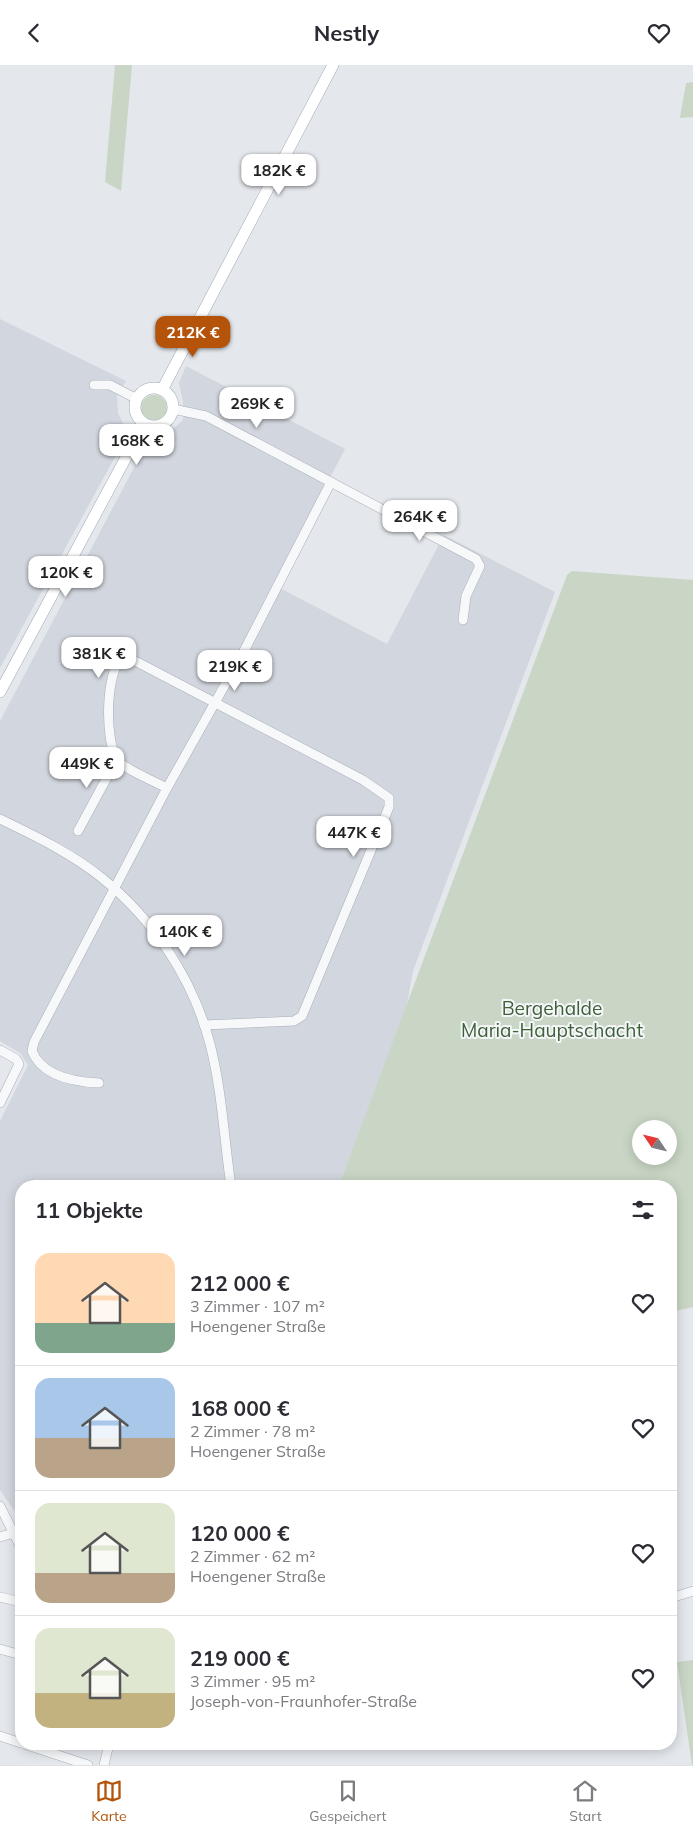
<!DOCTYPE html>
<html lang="de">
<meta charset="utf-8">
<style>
body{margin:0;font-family:Mulish,sans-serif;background:#f2f2f3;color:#2b2b33;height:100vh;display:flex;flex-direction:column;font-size:19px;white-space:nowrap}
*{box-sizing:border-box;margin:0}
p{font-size:16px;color:#7c7c81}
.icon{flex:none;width:28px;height:28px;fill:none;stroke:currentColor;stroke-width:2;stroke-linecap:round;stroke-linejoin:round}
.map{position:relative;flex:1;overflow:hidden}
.sheet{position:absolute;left:15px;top:1115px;width:662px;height:570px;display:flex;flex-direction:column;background:#fff;border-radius:20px;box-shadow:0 2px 12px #0003}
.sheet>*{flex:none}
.needle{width:32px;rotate:305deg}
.tools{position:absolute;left:632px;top:1055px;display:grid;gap:10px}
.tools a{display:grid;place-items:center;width:45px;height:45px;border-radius:50%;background:#fff;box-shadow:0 2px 12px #0003;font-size:25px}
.price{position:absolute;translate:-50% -42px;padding:0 11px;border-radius:10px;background:#fff;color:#222;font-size:16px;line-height:32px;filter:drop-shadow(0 1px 2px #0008)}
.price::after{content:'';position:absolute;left:50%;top:30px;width:15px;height:11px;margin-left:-8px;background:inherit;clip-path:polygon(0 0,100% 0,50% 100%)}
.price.on{background:#b45309;color:#fff}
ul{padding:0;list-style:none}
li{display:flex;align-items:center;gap:15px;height:125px;padding:0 20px}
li+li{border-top:1px solid #e1e1e2}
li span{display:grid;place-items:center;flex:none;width:140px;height:100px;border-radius:15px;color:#555}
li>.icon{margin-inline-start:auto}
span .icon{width:60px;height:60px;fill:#fffc;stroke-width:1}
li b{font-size:21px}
h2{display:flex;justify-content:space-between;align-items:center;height:60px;padding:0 20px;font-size:21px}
header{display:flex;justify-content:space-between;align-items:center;height:65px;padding:0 20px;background:#fff;font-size:22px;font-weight:700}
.menu{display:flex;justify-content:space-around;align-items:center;height:70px;border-top:1px solid #e1e1e2;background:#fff;font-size:14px;color:#7c7c81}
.menu a{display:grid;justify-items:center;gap:2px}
.menu .on{color:#b45309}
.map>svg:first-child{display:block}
.built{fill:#d2d6de}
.green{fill:#c9d6c5;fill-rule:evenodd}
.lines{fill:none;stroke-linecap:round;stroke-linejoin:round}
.minor-casing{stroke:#a9aeb7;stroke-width:10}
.major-casing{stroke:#a3abb8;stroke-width:12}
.minor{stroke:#f7f8fa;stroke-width:9}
.major{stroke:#fff;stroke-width:11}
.labels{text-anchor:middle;stroke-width:4;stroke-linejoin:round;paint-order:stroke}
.park-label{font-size:19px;fill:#3f6138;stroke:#f4f6f9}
</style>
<header><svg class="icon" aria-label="back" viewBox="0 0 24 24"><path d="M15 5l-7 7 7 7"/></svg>Nestly<svg class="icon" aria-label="heart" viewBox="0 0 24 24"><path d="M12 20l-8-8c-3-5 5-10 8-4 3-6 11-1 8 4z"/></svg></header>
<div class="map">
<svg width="693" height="1700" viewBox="0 0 693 1700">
<rect width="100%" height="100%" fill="#e4e7ec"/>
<g class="built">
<polygon points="0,254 126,316 117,331 118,348 128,368 0,603"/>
<polygon points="186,301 345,384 274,520 387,579 444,470 555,527 413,906 404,955 341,1121 21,1121 21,1455 0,1425 0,1056 28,1000 20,988 0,976 0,656 146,380 172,365 183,355 183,336 179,318"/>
</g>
<g class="green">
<polygon points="115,0 132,0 121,126 105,117"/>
<polygon points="693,17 693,52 680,53 686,18"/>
<circle cx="154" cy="343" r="13"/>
<path d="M572 506 693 515V1242L671 1247V1121H339L567 510ZM641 1064H669V1091H641Z"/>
<polygon points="693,1595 693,1700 692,1700 677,1597"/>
</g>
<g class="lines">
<g class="minor-casing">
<g id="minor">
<polyline points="94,320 110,320 137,334"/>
<polyline points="173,344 206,351 476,494 480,501 466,531 463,555"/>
<path d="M167 723C156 717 123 704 117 694 105 677 105 607 122 593L126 592 137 597 363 715 389 733V742L302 951 294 956 204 960"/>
<path d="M0 754C35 771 71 788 102 813 154 855 193 914 210 979 222 1025 224 1074 231 1121"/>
<polyline points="78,766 117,694"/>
<polyline points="0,985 16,994 19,999 0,1038"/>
<path d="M99 1018C75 1017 42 1011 32 986L34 977 167 723 244 586 331 417"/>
<polyline points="0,1441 21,1483"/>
<polyline points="0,1472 14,1468"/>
<polyline points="0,1532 21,1537"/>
<polyline points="671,1533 693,1526"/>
<polyline points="0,1584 21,1590"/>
<polyline points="0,1671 21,1678"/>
<polyline points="24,1679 88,1700"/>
<polyline points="104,1700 109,1679"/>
</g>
</g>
<g class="major-casing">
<g id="major">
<circle cx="154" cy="342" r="19"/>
<polyline points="162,325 333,0"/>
<polyline points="0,627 144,359"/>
</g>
</g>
<use href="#minor" class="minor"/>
<use href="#major" class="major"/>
</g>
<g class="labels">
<g class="park-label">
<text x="552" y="950">Bergehalde<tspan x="552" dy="22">Maria-Hauptschacht</tspan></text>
</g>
</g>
</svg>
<div class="tools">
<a><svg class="needle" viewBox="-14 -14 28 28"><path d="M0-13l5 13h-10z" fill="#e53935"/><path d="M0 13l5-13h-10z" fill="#7c7c81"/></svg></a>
</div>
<b class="price" style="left:279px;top:131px">182K €</b>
<b class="price on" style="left:193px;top:293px">212K €</b>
<b class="price" style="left:257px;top:364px">269K €</b>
<b class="price" style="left:137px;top:401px">168K €</b>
<b class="price" style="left:420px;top:477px">264K €</b>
<b class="price" style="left:66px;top:533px">120K €</b>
<b class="price" style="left:99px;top:614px">381K €</b>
<b class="price" style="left:235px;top:627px">219K €</b>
<b class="price" style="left:87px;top:724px">449K €</b>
<b class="price" style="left:354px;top:793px">447K €</b>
<b class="price" style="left:185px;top:892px">140K €</b>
<section class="sheet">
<h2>11 Objekte<svg class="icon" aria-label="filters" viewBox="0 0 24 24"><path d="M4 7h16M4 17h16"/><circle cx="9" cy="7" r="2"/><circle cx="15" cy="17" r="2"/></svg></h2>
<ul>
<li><span style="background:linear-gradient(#ffd9b3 70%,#7fa58c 0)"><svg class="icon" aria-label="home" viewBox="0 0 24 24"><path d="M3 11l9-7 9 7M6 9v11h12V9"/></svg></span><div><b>212 000 €</b><p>3 Zimmer · 107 m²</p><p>Hoengener Straße</p></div><svg class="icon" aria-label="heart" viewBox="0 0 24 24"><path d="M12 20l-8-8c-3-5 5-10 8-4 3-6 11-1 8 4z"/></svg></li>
<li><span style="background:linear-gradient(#a9c7e8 60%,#b9a48a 0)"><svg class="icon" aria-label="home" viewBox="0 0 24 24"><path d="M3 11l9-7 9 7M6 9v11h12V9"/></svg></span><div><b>168 000 €</b><p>2 Zimmer · 78 m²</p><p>Hoengener Straße</p></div><svg class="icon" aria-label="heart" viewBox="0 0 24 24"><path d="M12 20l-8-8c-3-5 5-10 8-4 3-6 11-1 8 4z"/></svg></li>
<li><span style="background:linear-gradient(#dfe7d0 70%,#b9a48a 0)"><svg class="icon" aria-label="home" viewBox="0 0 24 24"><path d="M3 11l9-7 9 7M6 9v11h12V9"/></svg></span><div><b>120 000 €</b><p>2 Zimmer · 62 m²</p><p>Hoengener Straße</p></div><svg class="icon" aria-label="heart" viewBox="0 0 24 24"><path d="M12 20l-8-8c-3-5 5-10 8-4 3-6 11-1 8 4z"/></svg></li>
<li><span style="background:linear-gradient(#dfe7d0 65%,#c2b280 0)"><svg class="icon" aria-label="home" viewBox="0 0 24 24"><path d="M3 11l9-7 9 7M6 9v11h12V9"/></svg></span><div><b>219 000 €</b><p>3 Zimmer · 95 m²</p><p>Joseph-von-Fraunhofer-Straße</p></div><svg class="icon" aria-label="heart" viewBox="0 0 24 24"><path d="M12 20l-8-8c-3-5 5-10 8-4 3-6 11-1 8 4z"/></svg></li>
</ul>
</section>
</div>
<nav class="menu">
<a class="on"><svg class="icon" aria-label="map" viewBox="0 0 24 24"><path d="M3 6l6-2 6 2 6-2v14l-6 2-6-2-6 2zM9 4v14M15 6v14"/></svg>Karte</a>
<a><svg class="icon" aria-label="saved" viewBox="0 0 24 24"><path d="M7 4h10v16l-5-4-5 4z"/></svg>Gespeichert</a>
<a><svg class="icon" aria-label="home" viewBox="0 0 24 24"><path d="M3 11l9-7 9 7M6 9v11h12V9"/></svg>Start</a>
</nav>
